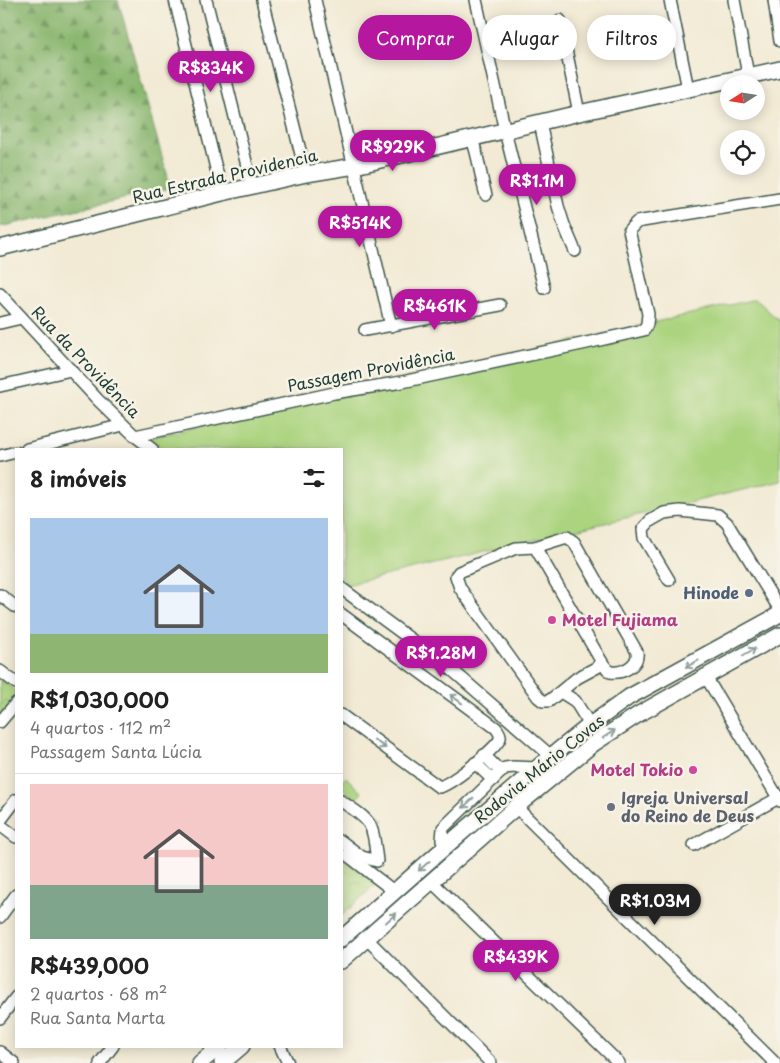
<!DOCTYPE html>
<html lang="pt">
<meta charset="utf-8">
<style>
body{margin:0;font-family:"Playpen Sans",sans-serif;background:#f6f6f6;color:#222;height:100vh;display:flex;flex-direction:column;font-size:19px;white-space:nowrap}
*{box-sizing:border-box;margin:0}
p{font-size:16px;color:#767676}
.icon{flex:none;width:28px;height:28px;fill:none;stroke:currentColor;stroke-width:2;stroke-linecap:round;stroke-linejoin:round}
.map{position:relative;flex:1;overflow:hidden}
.drawer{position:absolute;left:15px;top:448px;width:328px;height:600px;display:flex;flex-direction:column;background:#fff;border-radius:0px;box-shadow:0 2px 12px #0003}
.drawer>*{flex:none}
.hud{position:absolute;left:358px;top:15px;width:348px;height:45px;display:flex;gap:10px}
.needle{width:32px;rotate:258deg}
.buttons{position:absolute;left:720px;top:75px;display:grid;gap:10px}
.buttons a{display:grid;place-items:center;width:45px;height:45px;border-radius:50%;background:#fff;box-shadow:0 2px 12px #0003;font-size:25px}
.price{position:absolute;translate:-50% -42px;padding:0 11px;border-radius:18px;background:#b5179e;color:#fff;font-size:16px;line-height:32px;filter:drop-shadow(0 1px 2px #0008)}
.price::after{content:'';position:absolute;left:50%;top:30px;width:15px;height:11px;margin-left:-8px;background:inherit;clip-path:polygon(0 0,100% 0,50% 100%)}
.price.selected{background:#222;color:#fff}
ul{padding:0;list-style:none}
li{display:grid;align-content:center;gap:10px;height:265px;padding:0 15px}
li+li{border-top:1px solid #e0e0e0}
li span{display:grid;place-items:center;height:155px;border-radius:0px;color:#555}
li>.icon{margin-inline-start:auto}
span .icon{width:90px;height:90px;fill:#fffc;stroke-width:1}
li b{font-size:21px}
h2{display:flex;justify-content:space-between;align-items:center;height:60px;padding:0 15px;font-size:21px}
.chip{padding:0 18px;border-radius:22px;background:#fff;box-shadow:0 2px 12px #0003;font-size:18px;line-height:45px}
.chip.selected{background:#b5179e;color:#fff}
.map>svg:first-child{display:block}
.grass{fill:#acd47f;stroke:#66885a}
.forest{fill:url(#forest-firs);stroke:#547a51}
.park{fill:url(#park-crowns);stroke:#66885a}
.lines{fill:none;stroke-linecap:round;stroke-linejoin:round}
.minor-casing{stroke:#3f574c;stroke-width:14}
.major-casing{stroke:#3f574c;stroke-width:18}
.minor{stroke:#fff;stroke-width:11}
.major{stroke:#fff;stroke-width:15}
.oneway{stroke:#8f9e9a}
.service-dot{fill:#5c6f8a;stroke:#f7f3e8;stroke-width:2}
.hotel-dot{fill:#d1479c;stroke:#f7f3e8;stroke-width:2}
.worship-dot{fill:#6b7280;stroke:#f7f3e8;stroke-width:2}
.labels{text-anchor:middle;stroke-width:5;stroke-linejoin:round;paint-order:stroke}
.street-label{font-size:16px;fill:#1f3d34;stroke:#f7f3e8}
.service-label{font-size:16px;font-weight:bold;fill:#4e5e75;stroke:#f7f3e8;text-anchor:end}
.hotel-label{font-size:16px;font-weight:bold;fill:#b23c85;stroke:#f7f3e8;text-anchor:start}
.worship-label{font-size:16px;font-weight:bold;fill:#5b616d;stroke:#f7f3e8;text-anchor:start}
</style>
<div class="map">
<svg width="780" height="1063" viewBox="0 0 780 1063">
<defs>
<pattern id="forest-firs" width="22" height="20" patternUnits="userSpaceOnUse" patternTransform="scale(1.25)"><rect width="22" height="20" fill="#89b66e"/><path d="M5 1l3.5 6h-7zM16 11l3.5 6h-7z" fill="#6f955b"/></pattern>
<pattern id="park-crowns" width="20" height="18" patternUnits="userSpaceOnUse" patternTransform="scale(1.25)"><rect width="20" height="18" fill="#acd47f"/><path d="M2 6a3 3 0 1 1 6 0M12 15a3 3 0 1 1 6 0" fill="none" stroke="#8bad69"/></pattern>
</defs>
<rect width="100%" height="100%" fill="#f7f3e8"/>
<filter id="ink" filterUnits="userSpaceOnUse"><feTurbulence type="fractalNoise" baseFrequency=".02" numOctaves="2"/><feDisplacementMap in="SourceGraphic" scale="10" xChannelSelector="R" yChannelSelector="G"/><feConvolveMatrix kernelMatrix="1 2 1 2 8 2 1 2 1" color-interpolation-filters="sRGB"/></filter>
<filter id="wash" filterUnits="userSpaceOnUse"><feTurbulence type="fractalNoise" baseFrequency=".0096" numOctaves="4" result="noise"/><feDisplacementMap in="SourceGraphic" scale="20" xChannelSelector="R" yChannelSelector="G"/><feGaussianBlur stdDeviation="1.12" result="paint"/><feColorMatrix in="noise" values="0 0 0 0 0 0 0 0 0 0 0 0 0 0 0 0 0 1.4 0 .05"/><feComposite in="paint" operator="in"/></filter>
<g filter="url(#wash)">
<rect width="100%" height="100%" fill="#f2ead4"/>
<g class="grass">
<polygon points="756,299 780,322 780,481 346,585 341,581 341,449 163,449 149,438"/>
<polygon points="346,777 362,793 355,800 341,787 341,782"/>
</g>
<polygon class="forest" points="0,0 118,0 171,188 0,227"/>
<g class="park">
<polygon points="0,679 16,691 16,696 0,716"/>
<polygon points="368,805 384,820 375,821 363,810"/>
<polygon points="341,858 376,884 341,916"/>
</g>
</g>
<g filter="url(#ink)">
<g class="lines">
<g class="minor-casing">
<g id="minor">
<polyline points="175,0 222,193"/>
<polyline points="206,0 252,186"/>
<polyline points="262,0 306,174"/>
<polyline points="315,0 391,326"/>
<polyline points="476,0 505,131 544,288"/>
<polyline points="670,0 688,89"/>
<polyline points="734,0 748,75"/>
<polyline points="774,0 780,41"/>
<polyline points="560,20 579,113"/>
<polyline points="540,123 558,206 564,225 575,251"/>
<path d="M472 139C479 157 480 176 486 195"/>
<polyline points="0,294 98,400 135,436 152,449"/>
<polyline points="0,323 21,318"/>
<polyline points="365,330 500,305"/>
<polyline points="0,386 71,370"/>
<polyline points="135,436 334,393 402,382 582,344 644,330 647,324 648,314 629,230 637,222 642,221 780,199"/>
<polyline points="27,449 123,425"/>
<polyline points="0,456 16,452"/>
<path d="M567 537 574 542 637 652C639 665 623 674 610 672L603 664 577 678 549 701H543L538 697 460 588 456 576 459 572 516 548 535 547Z"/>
<polyline points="535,547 603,664"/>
<polyline points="669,580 644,538 643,529 650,521 664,513 680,511 718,515 727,523 780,610"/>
<polyline points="341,588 451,669 551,756"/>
<polyline points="0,595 16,607"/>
<path d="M341 614 496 728C498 731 501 734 500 738 499 747 449 786 439 787L341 715"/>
<polyline points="0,671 16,683"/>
<polyline points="706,677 780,801"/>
<polyline points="561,692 575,701 590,725"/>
<polyline points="0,722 16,703"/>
<polyline points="484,755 501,772"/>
<polyline points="475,763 493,780"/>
<path d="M341 801C374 823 372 822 377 861L362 857 341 841"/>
<polyline points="516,807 775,1063"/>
<polyline points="0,821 16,800"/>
<polyline points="0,825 16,837"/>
<polyline points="694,845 780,797"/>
<polyline points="445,847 442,840 443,828 505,768 513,767 538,768"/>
<polyline points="347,855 395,892"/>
<polyline points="432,882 619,1063"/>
<polyline points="0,917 16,895"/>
<polyline points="367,939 491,1063"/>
<polyline points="0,1018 16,997"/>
<polyline points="280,1046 288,1063"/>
<polyline points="0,1052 14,1063"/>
<polyline points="100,1063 113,1046"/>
</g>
</g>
<g class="major-casing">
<g id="major">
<polyline points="0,248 222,193 306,174 355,166 579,113 780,69"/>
<polyline points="341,939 445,847 551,756 590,725 629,697 780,614"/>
<polyline points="341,961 516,807 593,744 639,714 780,635"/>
<polyline points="200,1063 220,1046"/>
<polyline points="222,1063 242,1046"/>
</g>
</g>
<use href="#minor" class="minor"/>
<use href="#major" class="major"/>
</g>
<defs><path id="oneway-shaft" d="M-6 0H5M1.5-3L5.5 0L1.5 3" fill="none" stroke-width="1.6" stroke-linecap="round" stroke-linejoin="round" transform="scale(1.25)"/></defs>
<g class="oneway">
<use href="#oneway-shaft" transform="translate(749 652) rotate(-30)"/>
<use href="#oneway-shaft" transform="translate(692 664) rotate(152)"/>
<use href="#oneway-shaft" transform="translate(456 699) rotate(-144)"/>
<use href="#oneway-shaft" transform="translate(609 734) rotate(-33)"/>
<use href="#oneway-shaft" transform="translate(380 744) rotate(36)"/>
<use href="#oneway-shaft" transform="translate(468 803) rotate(137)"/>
<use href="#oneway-shaft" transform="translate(424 866) rotate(138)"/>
<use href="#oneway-shaft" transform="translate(391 918) rotate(-42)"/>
</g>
</g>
<circle class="service-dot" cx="749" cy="593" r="5"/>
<g class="hotel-dot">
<circle cx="552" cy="620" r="5"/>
<circle cx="693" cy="770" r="5"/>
</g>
<circle class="worship-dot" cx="611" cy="807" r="5"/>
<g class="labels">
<g class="street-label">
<text transform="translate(225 176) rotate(-13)" y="6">Rua Estrada Providencia</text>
<text transform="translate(86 362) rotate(46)" y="6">Rua da Providência</text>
<text transform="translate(371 370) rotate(-11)" y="6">Passagem Providência</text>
<text transform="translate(539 769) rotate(-39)" y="6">Rodovia Mário Covas</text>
</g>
<g class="service-label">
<text x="739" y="599">Hinode</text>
</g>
<g class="hotel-label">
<text x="562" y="626">Motel Fujiama</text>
<text x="683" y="776" text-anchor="end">Motel Tokio</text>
</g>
<g class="worship-label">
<text x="621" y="804">Igreja Universal<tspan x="621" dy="18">do Reino de Deus</tspan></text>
</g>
</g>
</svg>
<div class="buttons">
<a><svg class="needle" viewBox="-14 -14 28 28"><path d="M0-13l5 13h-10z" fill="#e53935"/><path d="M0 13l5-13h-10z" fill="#767676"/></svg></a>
<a><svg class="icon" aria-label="locate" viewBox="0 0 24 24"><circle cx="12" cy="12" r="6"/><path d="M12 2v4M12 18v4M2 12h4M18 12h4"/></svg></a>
</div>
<b class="price" style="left:211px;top:93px">R$834K</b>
<b class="price" style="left:393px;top:172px">R$929K</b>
<b class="price" style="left:537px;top:206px">R$1.1M</b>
<b class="price" style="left:360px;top:248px">R$514K</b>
<b class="price" style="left:435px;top:331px">R$461K</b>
<b class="price" style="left:441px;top:678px">R$1.28M</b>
<b class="price selected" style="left:655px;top:926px">R$1.03M</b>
<b class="price" style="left:516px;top:982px">R$439K</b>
<div class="hud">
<a class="chip selected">Comprar</a>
<a class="chip">Alugar</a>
<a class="chip">Filtros</a>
</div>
<section class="drawer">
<h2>8 imóveis<svg class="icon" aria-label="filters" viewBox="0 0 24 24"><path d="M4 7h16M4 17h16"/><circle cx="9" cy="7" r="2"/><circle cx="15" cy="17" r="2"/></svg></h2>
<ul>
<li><span style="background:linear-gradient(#a9c7e8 75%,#8fb573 0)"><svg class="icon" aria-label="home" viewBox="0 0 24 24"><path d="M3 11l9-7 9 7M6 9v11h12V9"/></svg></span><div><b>R$1,030,000</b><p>4 quartos · 112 m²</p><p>Passagem Santa Lúcia</p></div></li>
<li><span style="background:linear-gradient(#f6c9c9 65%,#7fa58c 0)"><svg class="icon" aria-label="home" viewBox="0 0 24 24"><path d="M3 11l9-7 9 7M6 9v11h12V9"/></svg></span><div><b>R$439,000</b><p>2 quartos · 68 m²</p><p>Rua Santa Marta</p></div></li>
</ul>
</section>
</div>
